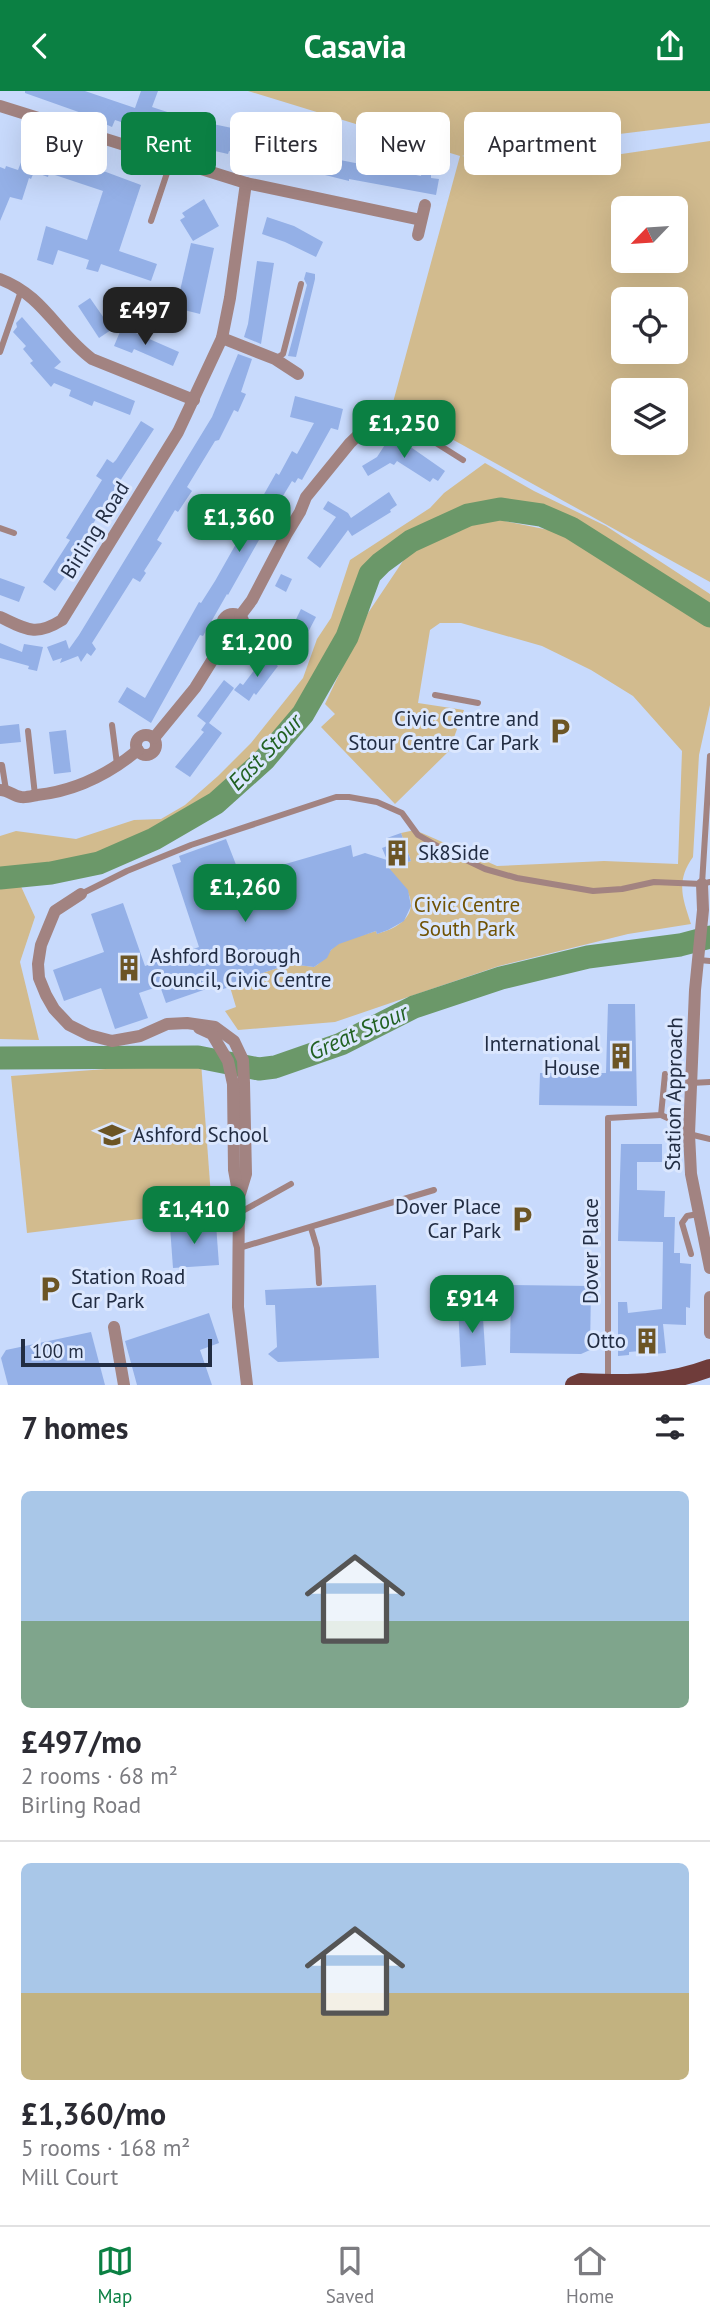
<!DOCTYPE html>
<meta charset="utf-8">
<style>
body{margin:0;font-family:"PT Sans",sans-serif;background:#f7f7f7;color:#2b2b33;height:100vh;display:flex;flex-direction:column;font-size:26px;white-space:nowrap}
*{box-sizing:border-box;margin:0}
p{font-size:23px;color:#7c7c81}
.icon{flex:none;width:38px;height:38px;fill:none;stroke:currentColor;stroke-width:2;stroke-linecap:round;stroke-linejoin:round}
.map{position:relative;height:1294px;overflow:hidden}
.drawer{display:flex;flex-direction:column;background:#fff;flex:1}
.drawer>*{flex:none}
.hud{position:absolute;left:21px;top:21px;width:668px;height:63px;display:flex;gap:14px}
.needle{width:46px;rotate:245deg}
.controls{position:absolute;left:611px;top:105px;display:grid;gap:14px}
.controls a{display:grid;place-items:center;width:77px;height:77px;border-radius:10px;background:#fff;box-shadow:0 7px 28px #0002;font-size:35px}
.scale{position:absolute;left:21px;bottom:18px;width:191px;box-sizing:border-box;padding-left:7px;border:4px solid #222d43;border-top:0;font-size:19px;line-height:24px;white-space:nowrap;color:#222d43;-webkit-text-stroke:5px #dbe7fe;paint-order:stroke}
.price{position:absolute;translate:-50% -60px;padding:0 16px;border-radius:14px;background:#0b8043;color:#fff;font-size:23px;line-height:46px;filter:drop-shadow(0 2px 4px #0008)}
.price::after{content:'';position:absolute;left:50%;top:42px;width:21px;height:16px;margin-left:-10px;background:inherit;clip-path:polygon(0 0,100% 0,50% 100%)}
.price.active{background:#222;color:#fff}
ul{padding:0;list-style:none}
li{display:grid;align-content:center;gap:14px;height:371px;padding:0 21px}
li+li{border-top:2px solid #e1e1e2}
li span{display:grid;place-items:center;height:217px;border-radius:10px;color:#555}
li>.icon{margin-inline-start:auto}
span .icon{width:126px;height:126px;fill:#fffc;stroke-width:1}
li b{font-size:30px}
h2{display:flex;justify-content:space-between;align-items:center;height:84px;padding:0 21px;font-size:30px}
.chip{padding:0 24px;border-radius:10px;background:#fff;box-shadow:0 7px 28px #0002;font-size:24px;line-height:63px}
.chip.active{background:#0b8043;color:#fff}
header{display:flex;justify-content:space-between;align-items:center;height:91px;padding:0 21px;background:#0b8043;color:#fff;font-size:32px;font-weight:600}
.tab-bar{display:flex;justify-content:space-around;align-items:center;height:98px;border-top:2px solid #e1e1e2;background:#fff;font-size:19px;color:#7c7c81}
.tab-bar a{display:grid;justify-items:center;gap:4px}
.tab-bar .active{color:#0b8043}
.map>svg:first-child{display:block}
.green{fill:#d2bb8e;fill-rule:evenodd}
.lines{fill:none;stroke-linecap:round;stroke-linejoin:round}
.river{stroke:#6b9869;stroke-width:23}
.building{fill:#94b0e7}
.service{stroke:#a28381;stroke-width:6}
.minor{stroke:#a28381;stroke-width:12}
.primary{stroke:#6f3c3a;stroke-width:18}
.labels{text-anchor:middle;stroke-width:6;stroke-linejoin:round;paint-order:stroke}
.street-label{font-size:21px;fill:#222d43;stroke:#dbe7fe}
.poi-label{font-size:21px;fill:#222d43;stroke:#dbe7fe;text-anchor:end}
.park-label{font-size:21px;fill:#705204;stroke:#dbe7fe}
.water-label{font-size:23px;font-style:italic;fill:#216122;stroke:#dbe7fe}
</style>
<header><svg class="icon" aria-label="back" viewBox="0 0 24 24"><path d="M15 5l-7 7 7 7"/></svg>Casavia<svg class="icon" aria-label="share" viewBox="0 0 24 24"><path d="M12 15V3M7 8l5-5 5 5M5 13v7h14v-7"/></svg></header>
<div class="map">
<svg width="710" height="1294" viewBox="0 0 710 1294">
<rect width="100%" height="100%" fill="#c8dafc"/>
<g class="green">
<path d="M248 0H710V32L495 58 462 65 533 76 710 50V491L392 315 460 65ZM623 117H676V170H623ZM623 208H676V261H623ZM623 299H676V352H623Z"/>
<polygon points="485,372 534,400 606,435 710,503 710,526 541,424 489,419 411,450 365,494 347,546 317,600 272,661 200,721 104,770 51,782 0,787 0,745 16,740 76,748 134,729 161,728 185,714 218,685 251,652 303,587 317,548 331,527 350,469 430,417 444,402"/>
<path d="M485 426 554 440 625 479 710 532V614L699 664 693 766C676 790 682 806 691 833L628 843 499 875 335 931 238 939 225 920 236 916 230 896 244 888 290 873 314 876C326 869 328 859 338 853 349 847 364 844 376 840L377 843C386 840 395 837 402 831 423 813 403 787 383 780L411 770 401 742 415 739 497 775 604 770 678 773 682 660 633 605 591 579 542 555 461 532H440L430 539 418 612 464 619 449 660 395 713 321 636 335 623 325 613 368 522 409 461 441 440Z"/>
<polygon points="19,791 35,826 20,871 39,949 0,948 0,793"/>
<polygon points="201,971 212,1119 27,1142 11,985"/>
</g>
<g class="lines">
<g class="river">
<polyline points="0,787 51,782 99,772 154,748 216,712 264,669 303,623 347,546 370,483 381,472 411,450 468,424 500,418 541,424 571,437 710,525"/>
<polyline points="0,967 198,966 259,978 275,976 341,953 414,916 501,887 588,866 680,854 710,846"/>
</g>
</g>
<g class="building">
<polygon points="25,0 85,0 135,17 141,0 158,0 152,16 207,34 208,32 285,48 287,41 302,43 301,49 307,52 337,58 336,62 341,63 340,69 421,85 422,80 431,82 431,87 439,88 436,104 349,88 349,90 229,60 228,63 193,55 115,29 112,36 103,32 104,30 25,2"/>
<polygon points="25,61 68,77 71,68 141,94 119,160 157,173 151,190 101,173 98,181 86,178 89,169 58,159 53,174 37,169 46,135 87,149 103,100 49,82 48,86 34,81 31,88 29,87 22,109 10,106 0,130 0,76 5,78 6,75 18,79"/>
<polygon points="204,108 219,135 193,150 180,129 185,126 182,122"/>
<polygon points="267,126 294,135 323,151 316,166 285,151 262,143"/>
<polygon points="191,152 214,157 200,223 176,217"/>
<polygon points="257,170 274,172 261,253 244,246 248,233"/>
<polygon points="306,181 315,183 315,188 296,266 288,265 307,194 304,188"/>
<polygon points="90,207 106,230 114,225 120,233 99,247 78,215"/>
<polygon points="22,226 61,271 54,277 135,310 130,324 94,310 92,315 69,305 71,299 54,292 51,296 30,272 33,270 23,258 26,255 13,241 17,236 16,232"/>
<polygon points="122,236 179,261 173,275 134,258 132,262 114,255"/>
<polygon points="238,263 252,268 241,301 246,303 238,321 234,319 219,349 215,350 187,396 192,400 178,421 175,419 157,449 162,452 144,480 146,482 140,491 133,487 92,552 96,558 91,565 87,562 81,571 78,565 60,572 62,567 53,570 47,556 66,549 69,558 79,544 212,326"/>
<polygon points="295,305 343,318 338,339 331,337 302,389 298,387 295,392 292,390 257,448 259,449 228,504 227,503 203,545 200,544 151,632 118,611 127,596 145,607 199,511 201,512 215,490 276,382 279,384 292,360 297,363 302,354 314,332 290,326"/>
<polygon points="141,330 154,338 105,413 73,466 77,468 55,500 43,491 70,449 66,447 102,389 96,385 102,376 107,368 113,372 116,369"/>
<polygon points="392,343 445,380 438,390 433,387 430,391 397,370 394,374 390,372 368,385 362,375 377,366"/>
<polygon points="389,401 397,414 390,419 391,421 352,445 348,439 320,477 307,467 336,426 323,418 328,410 348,422 351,427"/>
<polygon points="281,483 292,488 286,501 275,495"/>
<polygon points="0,487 25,496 19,511 0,504"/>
<polygon points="301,518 316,526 295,566 281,559"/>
<polygon points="0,552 22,561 24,553 43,556 37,580 28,578 29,575 0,567"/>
<polygon points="265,565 278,575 256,604 254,602 249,610 234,599 240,592 243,594"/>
<polygon points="224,589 234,597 209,632 222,642 190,686 175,676 204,641 201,639 206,632 197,625"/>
<polygon points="19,633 21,651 0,653 0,635"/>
<polygon points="66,639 71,681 54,683 49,641"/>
<polygon points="401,742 411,770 389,777 408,799 411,815 404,830 388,839 377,843 376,840 339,853 331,859 327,867 314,876 290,873 244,888 245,892 219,899 218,894 166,912 160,895 139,902 148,927 115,938 101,897 64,910 53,879 104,861 91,823 123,812 145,875 199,856 172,774 181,771 179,765 226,748 242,789 282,777 282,774 351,754 353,766 365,762 387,769 382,757 390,754 387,747"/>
<polygon points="608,913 635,913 637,1015 539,1014 540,982 606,982"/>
<polygon points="621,1053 662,1053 662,1071 637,1071 637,1099 665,1100 664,1126 675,1126 674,1162 680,1162 680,1172 691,1173 690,1217 686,1216 686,1234 663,1233 666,1262 652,1263 651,1259 629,1261 629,1264 618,1265 618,1211 627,1211 628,1222 662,1218 663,1151 618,1150"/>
<polygon points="216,1133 219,1174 173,1177 170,1136"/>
<polygon points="376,1194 379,1267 278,1271 268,1263 277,1256 275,1214 266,1214 265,1199"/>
<polygon points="511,1194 591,1195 590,1259 581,1263 510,1262"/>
<polygon points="482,1211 486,1274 461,1276 458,1213"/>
<polygon points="209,1222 219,1252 200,1259 212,1294 137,1294 125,1250"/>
<polygon points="91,1241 105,1294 8,1294 1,1267 6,1259"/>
</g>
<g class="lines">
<g class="service">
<polyline points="151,130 171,70"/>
<polyline points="0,261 21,200"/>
<polyline points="275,268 283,263 301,193"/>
<polyline points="390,323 463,369"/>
<polyline points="0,437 14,442"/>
<polyline points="435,604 478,612"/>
<polyline points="112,634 117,673"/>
<polyline points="28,640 35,704"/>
<polyline points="0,674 2,674 6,699"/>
<polyline points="702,793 710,665"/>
<polyline points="81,803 127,780 191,754 336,706 349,706 377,711 402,722 418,744 441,757 485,778 517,787 593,800 622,798 654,791 702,793 710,791"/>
<polyline points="699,869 710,870"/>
<polyline points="691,992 710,991"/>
<polyline points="661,1024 689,1037"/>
<polyline points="689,1043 710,1048"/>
<polyline points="239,1122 291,1093"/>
<polyline points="311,1137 317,1157 319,1192"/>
<polyline points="239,1157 434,1099"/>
<polyline points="691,1163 682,1132 687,1125 698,1123"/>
<polyline points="608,1290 608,1027 661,1024 665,983"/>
</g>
<g class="minor">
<polyline points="0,15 246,92 421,129"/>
<polyline points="418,144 425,114"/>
<path d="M0 188C43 204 57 242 92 268L194 309"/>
<polyline points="222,247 275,268 298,283"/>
<polyline points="363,317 372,331"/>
<circle cx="233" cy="534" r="11"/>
<polyline points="240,525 252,509 286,444 300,421 306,406 350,352 372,331 382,329 394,319"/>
<path d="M0 526C26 538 35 546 62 529L178 341 222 247 230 207 246 92"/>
<circle cx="146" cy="654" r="10"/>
<polyline points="154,647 195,597 228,544"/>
<path d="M0 699C9 699 13 705 21 706 25 707 32 705 37 704 75 700 109 683 138 659"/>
<polyline points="702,793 703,819 695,899 689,1043 691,1083 710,1177"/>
<polyline points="81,803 55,820 41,854 38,873 39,887 46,904 54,918 69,934 89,944 112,950 140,945 167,933 187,932 215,936 234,950 243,969 244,992 246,1083 239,1106"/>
<polyline points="199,937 212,943 228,970 233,993 234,1079 239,1106 238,1216 247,1294"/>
<polyline points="710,1206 710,1242"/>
<polyline points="114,1236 124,1294"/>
</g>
<path class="primary" d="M574 1294 581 1291C628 1293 665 1294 710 1277"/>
</g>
<defs>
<g id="parking-bare" transform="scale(2.1)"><path d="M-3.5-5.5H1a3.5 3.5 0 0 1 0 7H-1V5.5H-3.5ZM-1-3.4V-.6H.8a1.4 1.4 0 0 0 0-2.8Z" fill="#6c5525" stroke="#dbe7fe" stroke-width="2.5" paint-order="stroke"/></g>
<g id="building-bare" transform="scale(2.1)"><path d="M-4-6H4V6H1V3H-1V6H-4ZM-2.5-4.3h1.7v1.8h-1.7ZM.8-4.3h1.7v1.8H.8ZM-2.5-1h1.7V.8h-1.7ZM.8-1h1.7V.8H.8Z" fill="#6c5525" stroke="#dbe7fe" stroke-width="2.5" paint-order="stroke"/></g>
<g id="school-bare" transform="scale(2.1)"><path d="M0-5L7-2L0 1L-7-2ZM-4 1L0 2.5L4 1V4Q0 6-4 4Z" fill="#6c5525" stroke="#dbe7fe" stroke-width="2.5" paint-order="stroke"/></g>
</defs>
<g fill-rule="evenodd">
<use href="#parking-bare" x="560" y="640"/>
<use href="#building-bare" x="397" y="762"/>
<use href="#building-bare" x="129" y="877"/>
<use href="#building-bare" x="621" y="965"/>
<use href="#school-bare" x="112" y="1044"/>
<use href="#parking-bare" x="522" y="1128"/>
<use href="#parking-bare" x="50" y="1198"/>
<use href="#building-bare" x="647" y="1250"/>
</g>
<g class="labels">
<g class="street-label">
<text transform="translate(95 439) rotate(-58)" y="7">Birling Road</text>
<text transform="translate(674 1003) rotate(-89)" y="7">Station Approach</text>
<text transform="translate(591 1160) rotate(-90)" y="7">Dover Place</text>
</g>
<g class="poi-label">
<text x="539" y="635">Civic Centre and<tspan x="539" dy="24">Stour Centre Car Park</tspan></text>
<text x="418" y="769" text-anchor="start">Sk8Side</text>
<text x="150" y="872" text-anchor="start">Ashford Borough<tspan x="150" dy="24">Council, Civic Centre</tspan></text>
<text x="600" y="960">International<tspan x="600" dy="24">House</tspan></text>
<text x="133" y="1051" text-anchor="start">Ashford School</text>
<text x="501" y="1123">Dover Place<tspan x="501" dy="24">Car Park</tspan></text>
<text x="71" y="1193" text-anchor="start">Station Road<tspan x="71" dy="24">Car Park</tspan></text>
<text x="626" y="1257">Otto</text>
</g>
<g class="park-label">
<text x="467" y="821">Civic Centre<tspan x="467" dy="24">South Park</tspan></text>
</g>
<g class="water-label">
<text transform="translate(265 661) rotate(-46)" y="8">East Stour</text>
<text transform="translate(358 941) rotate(-24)" y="8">Great Stour</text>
</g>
</g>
</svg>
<div class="controls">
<a><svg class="needle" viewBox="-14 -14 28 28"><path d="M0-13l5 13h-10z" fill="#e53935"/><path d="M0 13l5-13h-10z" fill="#7c7c81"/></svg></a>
<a><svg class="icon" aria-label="locate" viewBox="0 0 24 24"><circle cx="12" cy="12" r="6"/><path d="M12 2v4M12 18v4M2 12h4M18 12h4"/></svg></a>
<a><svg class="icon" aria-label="layers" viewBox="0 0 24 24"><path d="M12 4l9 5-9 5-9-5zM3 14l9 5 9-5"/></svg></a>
</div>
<div class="scale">100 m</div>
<b class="price active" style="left:145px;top:256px">£497</b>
<b class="price" style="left:404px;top:369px">£1,250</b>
<b class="price" style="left:239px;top:463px">£1,360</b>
<b class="price" style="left:257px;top:588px">£1,200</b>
<b class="price" style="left:245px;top:833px">£1,260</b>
<b class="price" style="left:194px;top:1155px">£1,410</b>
<b class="price" style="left:472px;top:1244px">£914</b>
<div class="hud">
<a class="chip">Buy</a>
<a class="chip active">Rent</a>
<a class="chip">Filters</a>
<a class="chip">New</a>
<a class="chip">Apartment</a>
</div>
</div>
<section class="drawer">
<h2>7 homes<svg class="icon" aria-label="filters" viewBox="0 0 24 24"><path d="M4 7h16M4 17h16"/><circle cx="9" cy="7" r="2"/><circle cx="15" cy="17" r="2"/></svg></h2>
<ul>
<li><span style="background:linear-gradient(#a9c7e8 60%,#7fa58c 0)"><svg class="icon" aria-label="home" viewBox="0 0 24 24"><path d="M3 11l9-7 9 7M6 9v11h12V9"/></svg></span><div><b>£497/mo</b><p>2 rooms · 68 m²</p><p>Birling Road</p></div></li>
<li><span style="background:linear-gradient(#a9c7e8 60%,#c2b280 0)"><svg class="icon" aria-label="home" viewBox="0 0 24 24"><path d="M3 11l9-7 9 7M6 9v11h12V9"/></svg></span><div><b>£1,360/mo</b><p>5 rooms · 168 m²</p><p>Mill Court</p></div></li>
</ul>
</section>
<nav class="tab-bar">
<a class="active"><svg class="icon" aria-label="map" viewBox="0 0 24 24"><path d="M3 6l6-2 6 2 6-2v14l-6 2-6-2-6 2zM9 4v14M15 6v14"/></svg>Map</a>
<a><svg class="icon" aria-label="saved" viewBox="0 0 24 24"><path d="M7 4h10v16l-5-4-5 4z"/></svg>Saved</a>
<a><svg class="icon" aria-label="home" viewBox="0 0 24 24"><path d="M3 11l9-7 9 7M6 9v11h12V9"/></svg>Home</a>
</nav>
